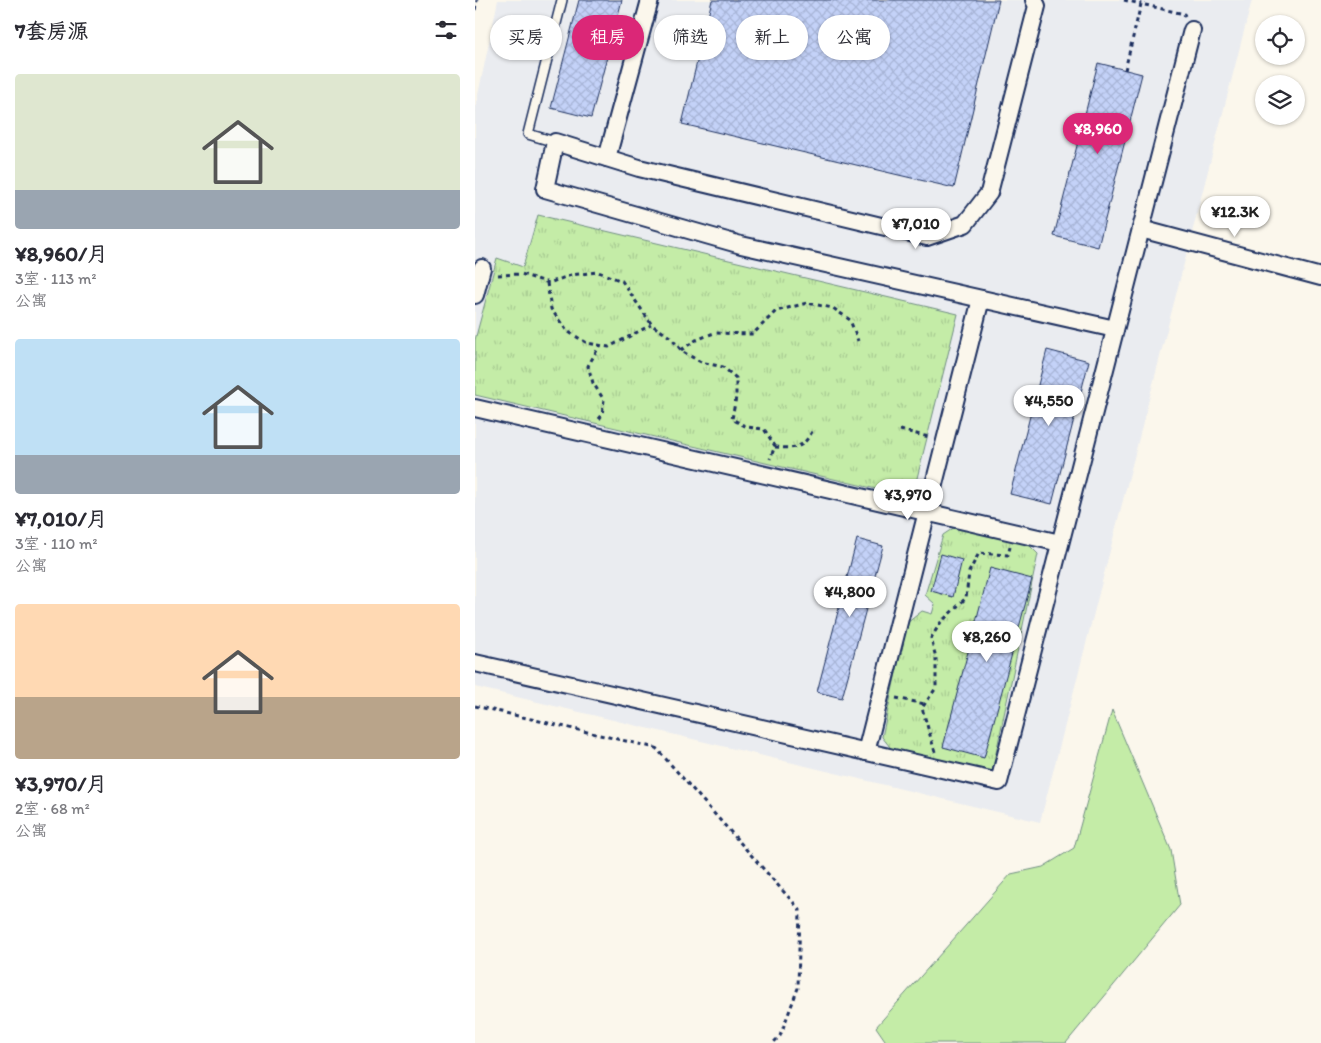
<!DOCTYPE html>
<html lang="zh">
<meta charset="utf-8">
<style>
body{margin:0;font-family:Itim,"LXGW WenKai TC",sans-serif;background:#f7f7f7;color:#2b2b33;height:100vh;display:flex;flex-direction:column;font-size:19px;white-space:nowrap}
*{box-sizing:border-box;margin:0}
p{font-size:16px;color:#7c7c81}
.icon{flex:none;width:28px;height:28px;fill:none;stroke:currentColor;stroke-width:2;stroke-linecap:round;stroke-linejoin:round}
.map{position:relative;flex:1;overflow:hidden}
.panel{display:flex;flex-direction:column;background:#fff;width:475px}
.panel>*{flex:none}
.guide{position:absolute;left:15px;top:15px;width:475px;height:45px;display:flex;gap:10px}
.fabs{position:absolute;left:780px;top:15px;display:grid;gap:10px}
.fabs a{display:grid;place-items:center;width:50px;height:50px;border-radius:50%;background:#fff;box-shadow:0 1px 4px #0004;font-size:25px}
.price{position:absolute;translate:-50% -42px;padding:0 11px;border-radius:18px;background:#fff;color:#222;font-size:16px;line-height:32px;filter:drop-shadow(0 1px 2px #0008)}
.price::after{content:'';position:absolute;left:50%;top:30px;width:15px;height:11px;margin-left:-8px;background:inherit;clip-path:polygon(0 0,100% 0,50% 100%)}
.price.active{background:#db2777;color:#fff}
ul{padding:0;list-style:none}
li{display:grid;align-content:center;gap:10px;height:265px;padding:0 15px}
li span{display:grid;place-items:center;height:155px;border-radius:5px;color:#555}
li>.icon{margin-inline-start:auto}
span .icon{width:90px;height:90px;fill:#fffc;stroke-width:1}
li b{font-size:21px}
h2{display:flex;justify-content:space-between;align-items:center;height:60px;padding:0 15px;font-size:21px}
.tag{padding:0 18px;border-radius:22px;background:#fff;box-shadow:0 1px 4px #0004;font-size:18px;line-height:45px}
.tag.active{background:#db2777;color:#fff}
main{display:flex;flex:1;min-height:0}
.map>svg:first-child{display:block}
.built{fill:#eaecf0}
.green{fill:#c4eca7;stroke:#708e82}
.park{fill:url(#park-tufts);stroke:#708e82}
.building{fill:url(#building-cross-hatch);stroke:#1b2f5e}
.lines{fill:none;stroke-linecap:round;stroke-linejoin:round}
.service-casing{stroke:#1b2f5e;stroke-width:12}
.minor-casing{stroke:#1b2f5e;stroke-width:20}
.path{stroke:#1b2f5e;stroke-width:3;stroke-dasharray:4 4;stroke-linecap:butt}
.service{stroke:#fbf7ec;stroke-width:9}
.minor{stroke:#fbf7ec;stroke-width:16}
</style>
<main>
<section class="panel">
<h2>7套房源<svg class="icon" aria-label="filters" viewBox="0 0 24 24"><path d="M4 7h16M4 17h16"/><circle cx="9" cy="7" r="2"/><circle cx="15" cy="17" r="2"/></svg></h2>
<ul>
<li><span style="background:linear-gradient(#dfe7d0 75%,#9aa5b1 0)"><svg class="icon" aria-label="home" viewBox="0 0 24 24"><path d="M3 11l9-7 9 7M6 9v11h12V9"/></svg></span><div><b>¥8,960/月</b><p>3室 · 113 m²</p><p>公寓</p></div></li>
<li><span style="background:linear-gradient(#bfe0f5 75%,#9aa5b1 0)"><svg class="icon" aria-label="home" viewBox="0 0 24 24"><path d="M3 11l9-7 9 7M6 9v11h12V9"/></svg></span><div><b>¥7,010/月</b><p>3室 · 110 m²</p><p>公寓</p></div></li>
<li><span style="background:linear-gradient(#ffd9b3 60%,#b9a48a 0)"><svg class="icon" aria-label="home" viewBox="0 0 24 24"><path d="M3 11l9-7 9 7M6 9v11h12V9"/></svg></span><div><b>¥3,970/月</b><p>2室 · 68 m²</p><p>公寓</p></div></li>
</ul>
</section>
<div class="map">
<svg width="846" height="1043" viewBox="0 0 846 1043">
<defs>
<pattern id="park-tufts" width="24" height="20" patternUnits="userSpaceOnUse" patternTransform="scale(1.25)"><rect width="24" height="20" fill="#c4eca7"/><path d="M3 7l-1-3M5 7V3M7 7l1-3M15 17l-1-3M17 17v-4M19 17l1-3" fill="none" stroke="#a8cb92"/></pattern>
<pattern id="building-cross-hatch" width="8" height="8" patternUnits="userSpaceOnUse" patternTransform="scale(1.25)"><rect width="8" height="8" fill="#c4d2f8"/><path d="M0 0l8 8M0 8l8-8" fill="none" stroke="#a8b5d7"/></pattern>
</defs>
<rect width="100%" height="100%" fill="#fbf7ec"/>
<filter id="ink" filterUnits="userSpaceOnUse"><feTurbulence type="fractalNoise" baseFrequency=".02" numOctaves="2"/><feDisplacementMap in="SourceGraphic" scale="10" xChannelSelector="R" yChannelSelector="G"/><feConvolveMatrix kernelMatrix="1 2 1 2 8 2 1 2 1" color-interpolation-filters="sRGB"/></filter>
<g filter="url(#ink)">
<polygon class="built" points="23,0 777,0 565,822 0,687 0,109"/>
<polygon class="green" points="637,710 696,850 705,905 591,1043 412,1043 401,1027 536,874 568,867 599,848"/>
<g class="park">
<polygon points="63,215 483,314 440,486 427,495 0,395 0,340 22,258 48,267"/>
<polygon points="480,527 551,542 563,554 517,772 419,752 407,737 432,623 447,611 457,614 460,604 450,595 468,535"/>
</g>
<g class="building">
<polygon points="104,0 147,0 116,118 76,108"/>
<polygon points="237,0 524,0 479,188 207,124"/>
<polygon points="623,63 667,74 623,247 579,236"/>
<polygon points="572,350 614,361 577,504 535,494"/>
<polygon points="382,539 408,546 367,698 342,692"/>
<polygon points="466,554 487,560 478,597 456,591"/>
<polygon points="515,568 557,579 509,758 468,747"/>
</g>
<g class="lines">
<g class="service-casing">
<polyline id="service" points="80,142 53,134 87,0"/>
</g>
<g class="minor-casing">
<g id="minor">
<polyline points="559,0 562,6 514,193 490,224 452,237 164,168 80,142 70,189 266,245 640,329"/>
<polyline points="132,158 175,0"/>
<polyline points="666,229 846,277"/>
<polyline points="0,295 7,268"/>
<polyline points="0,408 585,543"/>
<polyline points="0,663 524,782 717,30"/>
<polyline points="391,752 506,299"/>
</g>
</g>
<g class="path">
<polyline points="649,0 666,4"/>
<polyline points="0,10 2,0"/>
<polyline points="650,70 666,4 709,14 710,16"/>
<polyline points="23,275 46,274 74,283 96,275 123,272 147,281 177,325 195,337 208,352 226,362 248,367 261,378 261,397 257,419 272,427 289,429 300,446 295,459"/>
<polyline points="72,283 76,309 92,331 112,343 134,347 176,325"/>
<polyline points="206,350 221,340 239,333 278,334 301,311 332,303 358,308 375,320 383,341"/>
<polyline points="124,419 127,415 129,400 118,383 113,366 125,345"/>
<polyline points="425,430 454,437"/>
<path d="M300 447C322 449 328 449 339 428"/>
<polyline points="421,698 450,704"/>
<polyline points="0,706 181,748 325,910 323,988 305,1036 298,1043"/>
<polyline points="460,752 447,708 461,688 461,658 456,638 466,622 491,598 494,572 504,553 533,555 535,547"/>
</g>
<use href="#service" class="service"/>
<use href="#minor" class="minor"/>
</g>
</g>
</svg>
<div class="fabs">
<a><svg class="icon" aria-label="locate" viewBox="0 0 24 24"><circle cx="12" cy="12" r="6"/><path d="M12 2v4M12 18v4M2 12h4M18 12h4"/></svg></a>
<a><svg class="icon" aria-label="layers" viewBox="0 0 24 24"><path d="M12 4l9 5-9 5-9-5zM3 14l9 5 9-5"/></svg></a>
</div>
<b class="price active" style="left:623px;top:155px">¥8,960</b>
<b class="price" style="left:760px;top:238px">¥12.3K</b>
<b class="price" style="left:441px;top:250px">¥7,010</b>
<b class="price" style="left:574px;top:427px">¥4,550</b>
<b class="price" style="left:433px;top:521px">¥3,970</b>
<b class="price" style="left:375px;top:618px">¥4,800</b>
<b class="price" style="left:512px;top:663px">¥8,260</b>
<div class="guide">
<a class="tag">买房</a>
<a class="tag active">租房</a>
<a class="tag">筛选</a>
<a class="tag">新上</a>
<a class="tag">公寓</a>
</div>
</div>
</main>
